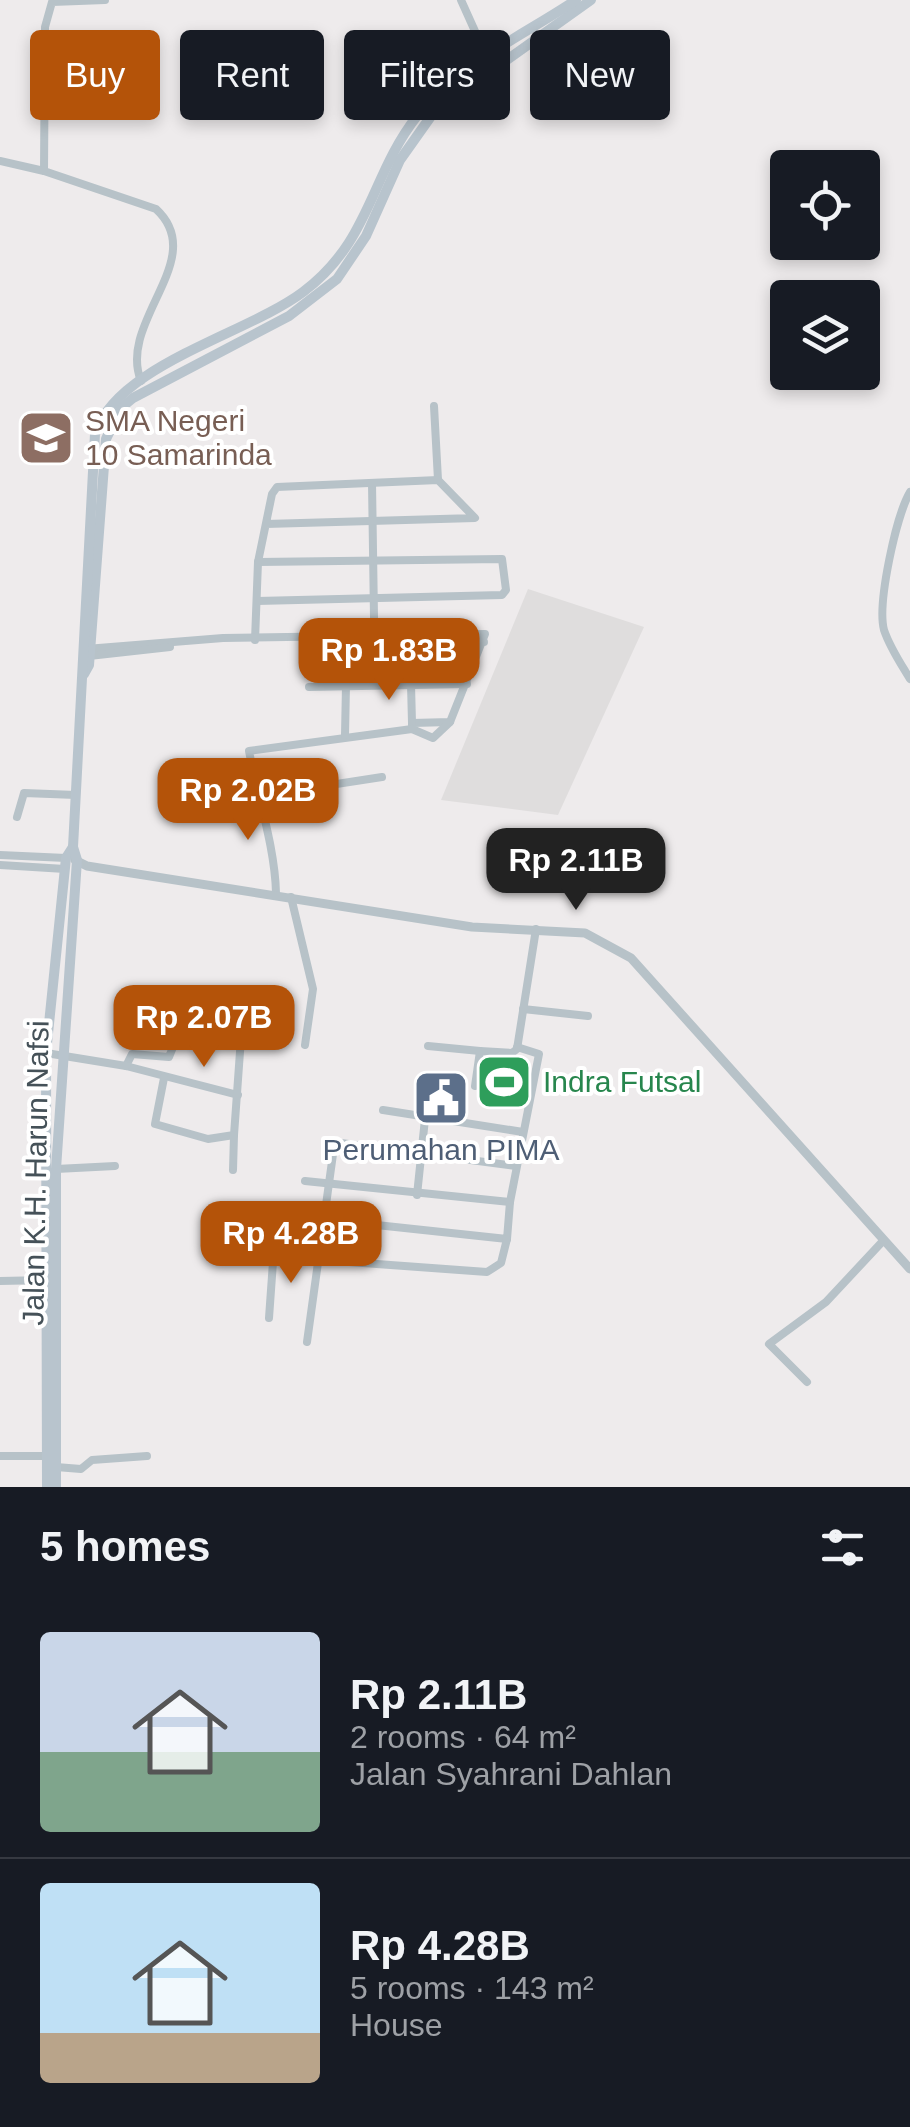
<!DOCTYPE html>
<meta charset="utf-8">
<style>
body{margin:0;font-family:Helvetica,sans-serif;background:#242831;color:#f1f3f6;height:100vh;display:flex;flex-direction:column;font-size:38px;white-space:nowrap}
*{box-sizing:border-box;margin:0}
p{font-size:32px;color:#9ea1a6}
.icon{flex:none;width:55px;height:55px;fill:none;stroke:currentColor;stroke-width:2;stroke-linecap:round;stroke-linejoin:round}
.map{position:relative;height:1487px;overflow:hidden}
.sheet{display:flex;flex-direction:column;background:#171b24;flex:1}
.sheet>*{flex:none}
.top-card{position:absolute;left:30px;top:30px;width:850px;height:90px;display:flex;gap:20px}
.tools{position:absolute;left:770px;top:150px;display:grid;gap:20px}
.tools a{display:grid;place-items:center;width:110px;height:110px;border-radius:10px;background:#171b24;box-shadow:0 5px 15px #0003;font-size:50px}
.price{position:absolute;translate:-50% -85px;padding:0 22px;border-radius:20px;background:#b45309;color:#fff;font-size:32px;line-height:65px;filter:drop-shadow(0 2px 5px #0008)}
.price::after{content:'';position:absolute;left:50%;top:60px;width:30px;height:22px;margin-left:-15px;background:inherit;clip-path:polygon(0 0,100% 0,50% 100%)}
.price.on{background:#222;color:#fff}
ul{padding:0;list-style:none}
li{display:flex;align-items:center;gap:30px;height:250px;padding:0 40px}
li+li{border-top:2px solid #363941}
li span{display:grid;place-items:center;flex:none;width:280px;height:200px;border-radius:10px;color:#555}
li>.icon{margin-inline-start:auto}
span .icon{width:120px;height:120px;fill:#fffc;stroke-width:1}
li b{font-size:42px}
h2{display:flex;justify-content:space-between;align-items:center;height:120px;padding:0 40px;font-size:42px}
.tag{padding:0 35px;border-radius:10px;background:#171b24;box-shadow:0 5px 15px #0003;font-size:35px;line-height:90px}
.tag.on{background:#b45309;color:#fff}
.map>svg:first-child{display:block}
.education{fill:#dfdddd}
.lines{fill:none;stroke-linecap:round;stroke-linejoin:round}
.minor{stroke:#b7c2c8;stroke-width:8}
.tertiary{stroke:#b7c2c8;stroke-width:9}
.secondary{stroke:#b8c4cd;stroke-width:10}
.labels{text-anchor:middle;stroke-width:8;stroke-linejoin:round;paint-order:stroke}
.education-label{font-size:30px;fill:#785e54;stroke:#fff;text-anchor:start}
.leisure-label{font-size:30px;fill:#27864d;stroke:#fff;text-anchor:start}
.service-label{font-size:30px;fill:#4e5e75;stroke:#fff}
.street-label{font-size:30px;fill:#455158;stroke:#fff}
</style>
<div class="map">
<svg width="910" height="1487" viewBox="0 0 910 1487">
<rect width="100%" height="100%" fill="#eeebec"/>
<polygon class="education" points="528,589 644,627 558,815 441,800"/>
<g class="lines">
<g class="minor">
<path d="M105 0 52 2 45 27 44 171 156 209C210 259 117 321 141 381"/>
<polyline points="461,0 492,69"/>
<polyline points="0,161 44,171"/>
<polyline points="434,406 438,480"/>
<polyline points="372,483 375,684"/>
<path d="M910 492C896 516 877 604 884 630 890 648 901 664 910 679"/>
<polyline points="257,601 502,595 506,590 502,559 258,562"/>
<polyline points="255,640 258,562 272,494 277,487 438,480 475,518 266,524"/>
<polyline points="338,644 484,642"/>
<path d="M86 649 223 638 485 634 450 722 412 723V729L249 751C258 798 275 847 276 893"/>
<polyline points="89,656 170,647"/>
<polyline points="411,684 412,723"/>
<polyline points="309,687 467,684"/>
<polyline points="412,729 433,738 450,722"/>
<polyline points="345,735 346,685"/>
<polyline points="196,801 201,805 382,777"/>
<polyline points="17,817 24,793 76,795"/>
<polyline points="0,855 66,858"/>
<polyline points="0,865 65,869"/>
<polyline points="291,897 313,989 305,1045"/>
<polyline points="523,1009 588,1016"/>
<polyline points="428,1046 480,1051"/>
<polyline points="46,1053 126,1066 238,1095"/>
<polyline points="126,1066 132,1054 169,1057 185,1017"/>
<polyline points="164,1078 155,1124 208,1139 234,1135 242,1024"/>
<polyline points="475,1086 480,1051 512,1053 517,1049 536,929"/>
<polyline points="383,1110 523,1132"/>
<polyline points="56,1169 115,1166"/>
<polyline points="233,1170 234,1135"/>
<polyline points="305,1181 510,1202 539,1054 517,1047"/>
<polyline points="417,1195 425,1119"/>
<polyline points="274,1214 507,1239 510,1202"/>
<polyline points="0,1281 47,1280"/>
<polyline points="269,1318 273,1262 280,1257 487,1272 501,1263 507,1239"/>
<polyline points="307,1342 334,1147 341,1143 516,1166"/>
<polyline points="807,1382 769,1344 826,1302 882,1242"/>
<polyline points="0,1456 47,1456"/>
<polyline points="56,1467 81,1469 92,1460 147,1456"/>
</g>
<polyline class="tertiary" points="75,860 87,866 472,927 585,933 631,958 910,1269"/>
<g class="secondary">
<polyline points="84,674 89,665 106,439 121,408 133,398 289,316 337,279 366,236 400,160 434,112 591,0"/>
<polyline points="47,1487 46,1053 66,858 73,847"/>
<path d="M56 1487V1169L77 860 73 847 95 434C117 365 247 334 303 292 371 241 370 176 417 116 457 65 524 35 576 0"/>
</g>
</g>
<defs>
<g id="school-square" transform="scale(2.875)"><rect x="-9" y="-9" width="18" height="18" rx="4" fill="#8d6e63" stroke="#fff"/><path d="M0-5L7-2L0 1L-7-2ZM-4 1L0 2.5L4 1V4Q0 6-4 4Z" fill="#fff"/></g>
<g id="stadium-square" transform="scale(2.875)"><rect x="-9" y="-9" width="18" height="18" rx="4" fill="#2e9e5b" stroke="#fff"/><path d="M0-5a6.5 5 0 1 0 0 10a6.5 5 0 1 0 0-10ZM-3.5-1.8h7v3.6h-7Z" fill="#fff"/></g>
<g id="civic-square" transform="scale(2.875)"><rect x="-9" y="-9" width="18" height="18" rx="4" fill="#5c6f8a" stroke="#fff"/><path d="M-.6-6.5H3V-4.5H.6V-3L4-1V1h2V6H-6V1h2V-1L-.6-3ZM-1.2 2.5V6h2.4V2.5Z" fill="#fff"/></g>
</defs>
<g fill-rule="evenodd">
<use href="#school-square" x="46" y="438"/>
<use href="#stadium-square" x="504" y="1082"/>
<use href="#civic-square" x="441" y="1098"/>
</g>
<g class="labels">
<g class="education-label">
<text x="85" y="431">SMA Negeri<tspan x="85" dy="34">10 Samarinda</tspan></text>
</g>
<g class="leisure-label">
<text x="543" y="1092">Indra Futsal</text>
</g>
<g class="service-label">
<text x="441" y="1160">Perumahan PIMA</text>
</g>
<g class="street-label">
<text transform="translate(36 1173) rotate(-89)" y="10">Jalan K.H. Harun Nafsi</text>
</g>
</g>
</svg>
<div class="tools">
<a><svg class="icon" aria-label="locate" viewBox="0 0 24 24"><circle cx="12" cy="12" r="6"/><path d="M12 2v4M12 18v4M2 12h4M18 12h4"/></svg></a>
<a><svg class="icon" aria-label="layers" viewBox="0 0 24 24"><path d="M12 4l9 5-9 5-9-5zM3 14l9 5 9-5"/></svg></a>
</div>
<b class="price" style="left:389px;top:703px">Rp 1.83B</b>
<b class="price" style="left:248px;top:843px">Rp 2.02B</b>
<b class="price on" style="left:576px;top:913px">Rp 2.11B</b>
<b class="price" style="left:204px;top:1070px">Rp 2.07B</b>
<b class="price" style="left:291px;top:1286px">Rp 4.28B</b>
<div class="top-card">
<a class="tag on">Buy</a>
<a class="tag">Rent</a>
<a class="tag">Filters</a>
<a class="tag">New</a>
</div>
</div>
<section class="sheet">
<h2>5 homes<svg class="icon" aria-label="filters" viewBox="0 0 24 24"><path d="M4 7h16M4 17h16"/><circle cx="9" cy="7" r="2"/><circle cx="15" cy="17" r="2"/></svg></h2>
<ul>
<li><span style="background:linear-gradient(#c9d6e8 60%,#7fa58c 0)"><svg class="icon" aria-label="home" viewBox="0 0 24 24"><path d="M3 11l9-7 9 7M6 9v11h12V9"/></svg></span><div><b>Rp 2.11B</b><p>2 rooms · 64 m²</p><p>Jalan Syahrani Dahlan</p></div></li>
<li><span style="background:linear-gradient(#bfe0f5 75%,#b9a48a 0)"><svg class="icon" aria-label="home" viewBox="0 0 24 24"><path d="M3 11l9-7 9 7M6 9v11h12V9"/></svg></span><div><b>Rp 4.28B</b><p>5 rooms · 143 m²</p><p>House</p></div></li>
</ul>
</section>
